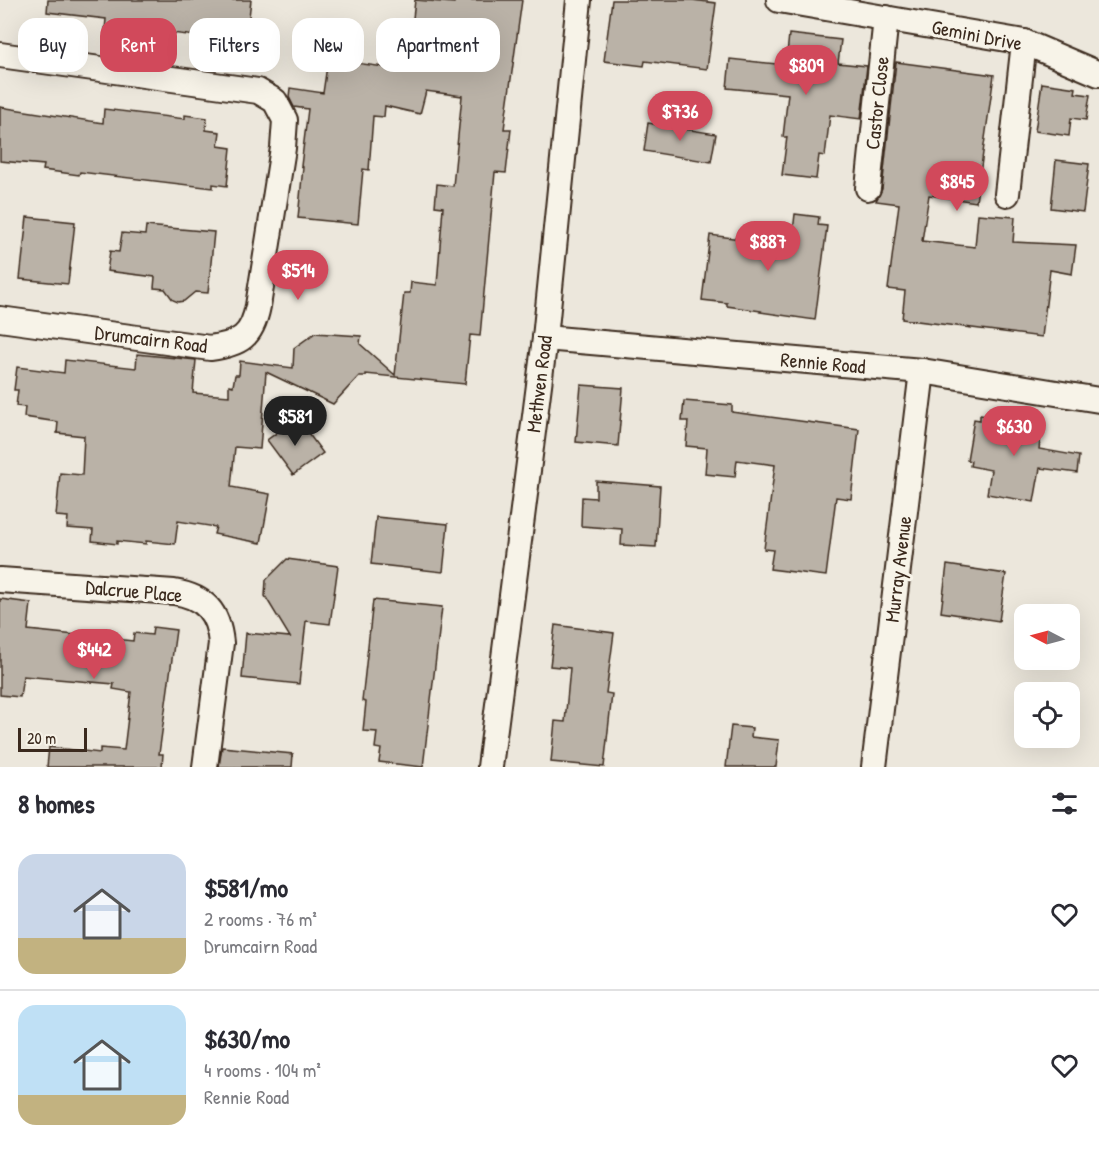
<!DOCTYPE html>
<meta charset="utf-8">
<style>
body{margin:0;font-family:"Patrick Hand",sans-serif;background:#f7f7f7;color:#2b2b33;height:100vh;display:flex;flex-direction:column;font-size:22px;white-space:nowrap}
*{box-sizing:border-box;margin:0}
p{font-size:20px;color:#7c7c81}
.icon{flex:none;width:33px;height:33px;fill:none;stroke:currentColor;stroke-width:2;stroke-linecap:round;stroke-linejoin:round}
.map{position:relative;height:767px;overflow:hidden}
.details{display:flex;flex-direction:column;background:#fff;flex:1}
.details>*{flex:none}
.guide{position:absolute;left:18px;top:18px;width:600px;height:54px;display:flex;gap:12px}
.needle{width:39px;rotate:276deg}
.controls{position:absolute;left:1014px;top:604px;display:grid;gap:12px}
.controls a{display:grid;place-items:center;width:66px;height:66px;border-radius:12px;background:#fff;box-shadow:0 6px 24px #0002;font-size:30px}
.scale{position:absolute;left:18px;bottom:15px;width:69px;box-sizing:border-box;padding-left:6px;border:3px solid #3b2a1e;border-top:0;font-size:16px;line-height:21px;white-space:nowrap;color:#3b2a1e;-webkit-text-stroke:4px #f7f3e8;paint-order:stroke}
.price{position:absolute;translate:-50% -51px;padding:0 14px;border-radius:21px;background:#d1495b;color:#fff;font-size:20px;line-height:39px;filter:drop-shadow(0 2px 3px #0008)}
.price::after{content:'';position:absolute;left:50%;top:36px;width:18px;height:14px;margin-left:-9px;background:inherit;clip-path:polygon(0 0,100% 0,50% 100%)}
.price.active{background:#222;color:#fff}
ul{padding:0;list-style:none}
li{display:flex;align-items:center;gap:18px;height:150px;padding:0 18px}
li+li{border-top:2px solid #e1e1e2}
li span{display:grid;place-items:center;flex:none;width:168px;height:120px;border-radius:18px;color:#555}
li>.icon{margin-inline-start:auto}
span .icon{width:72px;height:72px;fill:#fffc;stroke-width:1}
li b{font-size:26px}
h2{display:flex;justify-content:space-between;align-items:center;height:72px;padding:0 18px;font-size:26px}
.chip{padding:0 21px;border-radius:18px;background:#fff;box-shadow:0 6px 24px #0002;font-size:21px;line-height:54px}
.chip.active{background:#d1495b;color:#fff}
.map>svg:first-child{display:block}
.building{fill:#bab2a7;stroke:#3b2a1e;stroke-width:1.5}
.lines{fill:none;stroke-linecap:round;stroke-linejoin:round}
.minor-casing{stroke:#3b2a1e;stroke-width:28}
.minor{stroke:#f7f3e8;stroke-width:24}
.labels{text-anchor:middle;stroke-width:6;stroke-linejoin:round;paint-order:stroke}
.street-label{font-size:20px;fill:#3b2a1e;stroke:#f7f3e8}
</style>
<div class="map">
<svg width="1099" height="767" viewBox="0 0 1099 767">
<rect width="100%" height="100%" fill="#ece7dc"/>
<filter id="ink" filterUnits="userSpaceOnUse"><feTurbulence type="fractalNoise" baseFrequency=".0167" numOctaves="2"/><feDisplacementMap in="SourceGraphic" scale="12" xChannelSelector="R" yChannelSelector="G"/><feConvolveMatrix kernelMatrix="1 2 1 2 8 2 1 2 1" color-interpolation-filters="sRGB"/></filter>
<g filter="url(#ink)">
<g class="building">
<polygon points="48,0 251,0 246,42 155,31 154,36 105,30 106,19 47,12"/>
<polygon points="415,0 454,3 455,0 522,0 504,129 511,129 506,173 495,172 480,336 470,335 465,384 366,374 366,376 359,376 333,404 266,372 260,449 235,447 231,487 270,494 261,543 214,534 216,527 178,521 175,544 146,541 146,544 117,541 117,544 92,541 93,530 67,528 68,517 56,516 60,473 82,475 84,436 57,433 58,422 24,417 25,407 16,406 18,390 14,390 17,367 64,373 65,360 136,368 137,354 196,360 193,393 229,396 229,385 233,386 235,375 239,375 240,361 293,368 294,348 315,333 361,336 360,344 395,375 404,293 410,293 411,282 437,285 443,207 435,206 437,184 453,186 462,96 426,91 420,114 385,106 384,117 373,116 369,170 363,169 358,224 298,218 303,167 301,166 308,109 294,107 289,97 290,88 323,93 328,59 405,70 406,64 408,64"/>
<polygon points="612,0 692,0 716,3 707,69 645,61 644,66 604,61"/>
<polygon points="789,34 841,40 838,63 867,66 861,119 830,115 825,156 819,155 816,179 782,175 787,137 783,137 788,94 727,88 730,59 786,65"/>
<polygon points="896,62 994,75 976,202 929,195 922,241 975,247 978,214 1015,217 1013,242 1076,245 1072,274 1050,270 1042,337 902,319 905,291 888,289 899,204 876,201 882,189"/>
<polygon points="1042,83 1076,88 1075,93 1090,95 1086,120 1071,118 1069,136 1035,131"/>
<polygon points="0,107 103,123 104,109 185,119 185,115 207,118 206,130 220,132 218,146 231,148 227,186 213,184 213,188 80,172 79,175 43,170 44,165 0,161"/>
<polygon points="648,123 716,134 711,162 644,151"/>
<polygon points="1056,160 1089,164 1083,212 1051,208"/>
<polygon points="795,214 819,217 818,225 827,226 815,320 760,312 761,311 727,306 727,303 702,300 710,235 756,241 755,246 791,249"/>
<polygon points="27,217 75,222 68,284 20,279"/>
<polygon points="146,226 214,232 208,293 195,292 184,301 178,302 173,300 165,289 154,288 155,277 107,271 110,251 119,252 122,233 145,235"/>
<polygon points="581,385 623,388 618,446 576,442"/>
<polygon points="684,401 732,405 732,412 859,429 851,499 836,497 826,576 770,569 773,550 764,549 775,465 737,460 735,477 705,474 707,448 686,446 688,421 682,421"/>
<polygon points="980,415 1042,425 1039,449 1079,456 1077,473 1040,468 1034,502 987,494 991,470 970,466 971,461 967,460 974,419 980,420"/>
<polygon points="297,418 323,453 293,475 267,440"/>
<polygon points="596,481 660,486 656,547 621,545 622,529 581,526 582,497 596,498"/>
<polygon points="376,517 448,524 443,572 371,564"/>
<polygon points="287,559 338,566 330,624 306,621 299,684 242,678 246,633 290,637 265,596 266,580"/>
<polygon points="947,565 1006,574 999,621 941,612"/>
<polygon points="0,599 31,603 28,630 133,641 134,633 152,635 153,627 176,630 159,754 163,754 162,767 47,767 49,747 100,753 100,748 124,750 131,692 113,689 114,684 23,676 20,697 0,695"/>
<polygon points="373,600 442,607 423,767 379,762 381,749 375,748 377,732 363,731 366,702 362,701"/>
<polygon points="555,625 614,633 606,693 612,694 604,767 551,762 555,721 565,722 570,668 550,666"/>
<polygon points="731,726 752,728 751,737 779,740 776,767 726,767"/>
<polygon points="222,747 293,754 292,767 219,767"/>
</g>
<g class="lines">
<g class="minor-casing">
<g id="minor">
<polyline points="779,0 1024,42 1099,74"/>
<path d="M0 55 258 91 275 101 285 120 283 148 258 306C252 337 240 344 210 348L0 319"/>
<polyline points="868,188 886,18"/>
<polyline points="1007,194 1024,42"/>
<polyline points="545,338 922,371 1099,400"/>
<path d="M0 580 174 592C205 597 218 612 221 643L205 767"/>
<polyline points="490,767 545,338 579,0"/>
<polyline points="874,767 922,371"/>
</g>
</g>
<use href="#minor" class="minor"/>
</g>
</g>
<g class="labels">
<g class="street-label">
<text transform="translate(977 35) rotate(11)" y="7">Gemini Drive</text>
<text transform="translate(877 103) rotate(-84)" y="7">Castor Close</text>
<text transform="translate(151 339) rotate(7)" y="7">Drumcairn Road</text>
<text transform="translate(823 363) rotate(5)" y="7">Rennie Road</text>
<text transform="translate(539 384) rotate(-83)" y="7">Methven Road</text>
<text transform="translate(898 569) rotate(-83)" y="7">Murray Avenue</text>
<text transform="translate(134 591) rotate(5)" y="7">Dalcrue Place</text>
</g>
</g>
</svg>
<div class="controls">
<a><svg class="needle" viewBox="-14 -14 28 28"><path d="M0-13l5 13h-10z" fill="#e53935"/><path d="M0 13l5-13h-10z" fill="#7c7c81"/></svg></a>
<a><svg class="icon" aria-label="locate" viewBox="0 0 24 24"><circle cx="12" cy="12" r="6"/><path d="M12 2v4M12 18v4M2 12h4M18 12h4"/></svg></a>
</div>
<div class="scale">20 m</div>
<b class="price" style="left:806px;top:96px">$809</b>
<b class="price" style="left:680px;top:142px">$736</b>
<b class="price" style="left:957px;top:212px">$845</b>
<b class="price" style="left:768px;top:272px">$887</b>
<b class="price" style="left:298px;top:301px">$514</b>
<b class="price active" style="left:295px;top:447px">$581</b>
<b class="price" style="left:1014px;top:457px">$630</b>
<b class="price" style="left:94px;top:680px">$442</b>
<div class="guide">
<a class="chip">Buy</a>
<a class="chip active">Rent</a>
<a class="chip">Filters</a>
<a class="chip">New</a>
<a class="chip">Apartment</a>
</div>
</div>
<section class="details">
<h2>8 homes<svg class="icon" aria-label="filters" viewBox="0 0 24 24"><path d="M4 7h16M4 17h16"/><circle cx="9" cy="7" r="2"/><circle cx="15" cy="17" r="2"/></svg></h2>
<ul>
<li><span style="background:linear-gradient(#c9d6e8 70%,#c2b280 0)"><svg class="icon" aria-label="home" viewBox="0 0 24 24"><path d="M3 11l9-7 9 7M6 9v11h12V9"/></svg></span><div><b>$581/mo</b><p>2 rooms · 76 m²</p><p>Drumcairn Road</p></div><svg class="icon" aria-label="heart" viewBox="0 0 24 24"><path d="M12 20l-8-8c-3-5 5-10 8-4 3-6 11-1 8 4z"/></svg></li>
<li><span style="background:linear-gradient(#bfe0f5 75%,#c2b280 0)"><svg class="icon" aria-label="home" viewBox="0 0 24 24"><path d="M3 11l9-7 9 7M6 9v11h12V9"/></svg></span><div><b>$630/mo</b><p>4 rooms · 104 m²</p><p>Rennie Road</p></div><svg class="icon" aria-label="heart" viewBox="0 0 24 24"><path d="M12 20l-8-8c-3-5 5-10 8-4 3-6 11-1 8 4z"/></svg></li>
</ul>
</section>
